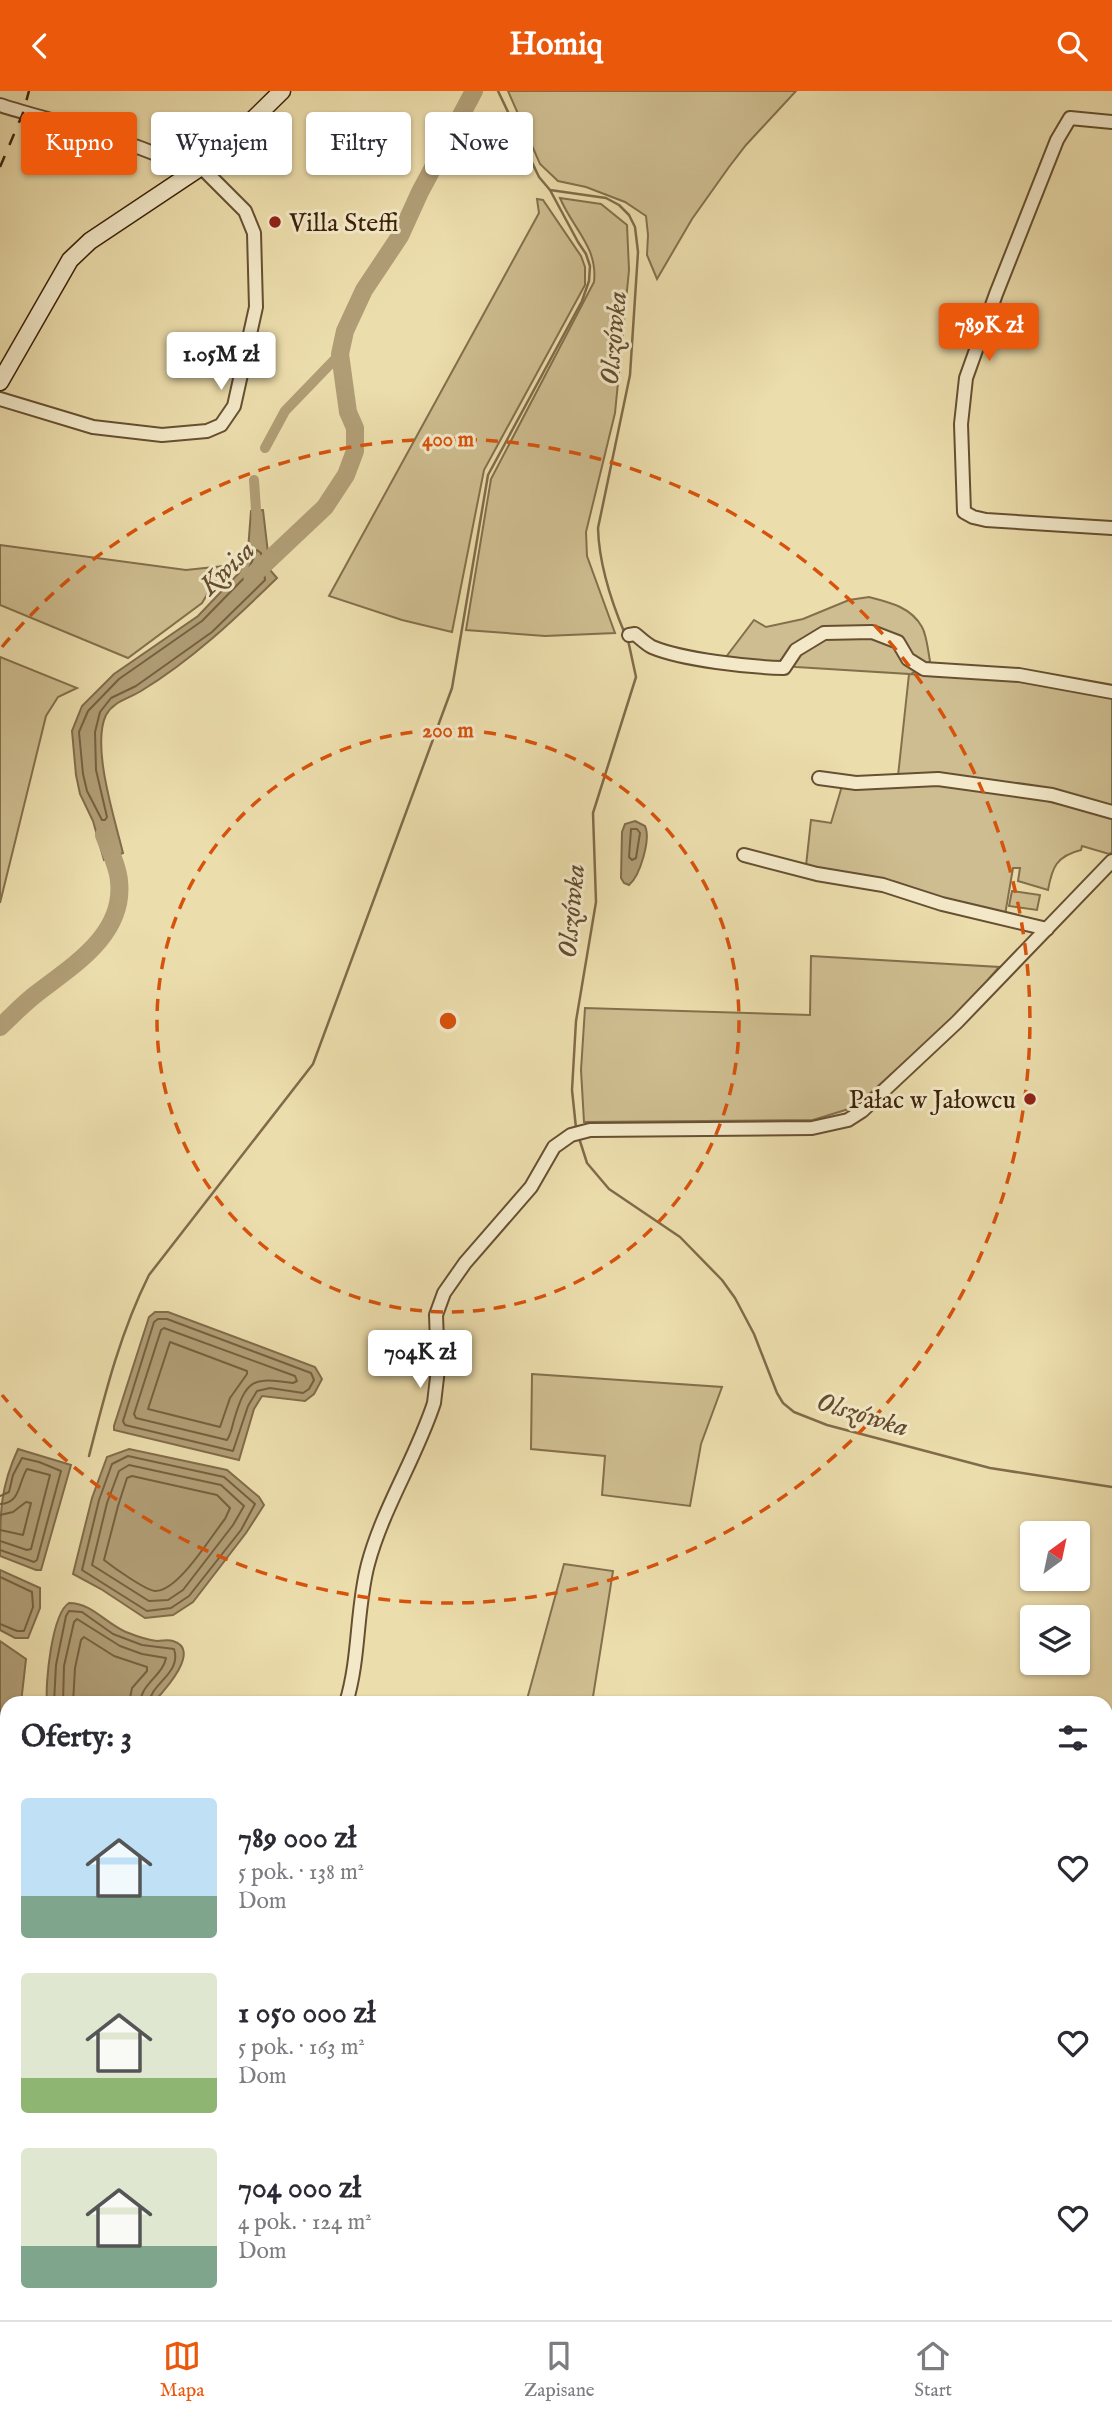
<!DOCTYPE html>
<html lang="pl">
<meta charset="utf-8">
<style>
body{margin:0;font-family:"IM FELL English",serif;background:#f2f2f3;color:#2b2b33;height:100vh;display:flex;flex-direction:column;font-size:26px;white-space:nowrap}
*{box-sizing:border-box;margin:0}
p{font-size:23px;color:#7c7c81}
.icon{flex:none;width:38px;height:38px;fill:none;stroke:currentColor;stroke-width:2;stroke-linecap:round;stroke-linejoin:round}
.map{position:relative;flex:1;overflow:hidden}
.details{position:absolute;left:0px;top:1605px;width:1113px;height:625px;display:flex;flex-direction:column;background:#fff;border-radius:21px 21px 0 0;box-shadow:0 2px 5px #0004}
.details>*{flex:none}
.hud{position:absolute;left:21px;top:21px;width:700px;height:63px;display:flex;gap:14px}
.needle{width:46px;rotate:33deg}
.controls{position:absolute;left:1020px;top:1430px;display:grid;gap:14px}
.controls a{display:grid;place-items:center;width:70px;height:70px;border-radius:7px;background:#fff;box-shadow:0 2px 5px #0004;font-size:35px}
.price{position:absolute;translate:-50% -60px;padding:0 16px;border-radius:7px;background:#fff;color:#222;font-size:23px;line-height:46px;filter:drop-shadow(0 2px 4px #0008)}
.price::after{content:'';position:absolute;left:50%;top:42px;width:21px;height:16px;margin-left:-10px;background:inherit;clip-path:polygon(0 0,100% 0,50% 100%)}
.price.active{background:#ea580c;color:#fff}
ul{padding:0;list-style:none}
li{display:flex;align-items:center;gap:21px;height:175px;padding:0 21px}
li span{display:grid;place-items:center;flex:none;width:196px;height:140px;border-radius:7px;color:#555}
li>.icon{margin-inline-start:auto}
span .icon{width:84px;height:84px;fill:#fffc;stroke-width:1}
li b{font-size:30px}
h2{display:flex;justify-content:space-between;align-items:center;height:84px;padding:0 21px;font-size:30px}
.tag{padding:0 24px;border-radius:7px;background:#fff;box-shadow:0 2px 5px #0004;font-size:24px;line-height:63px}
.tag.active{background:#ea580c;color:#fff}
header{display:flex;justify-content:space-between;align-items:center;height:91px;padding:0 21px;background:#ea580c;color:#fff;font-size:32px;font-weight:700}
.tab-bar{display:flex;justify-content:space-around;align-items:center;height:98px;border-top:2px solid #e1e1e2;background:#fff;font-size:19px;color:#7c7c81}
.tab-bar a{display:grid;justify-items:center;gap:4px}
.tab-bar .active{color:#ea580c}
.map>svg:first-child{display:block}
.green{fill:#cebd90;stroke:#846f4c;stroke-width:2}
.water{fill:#b09d75;stroke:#816b4a;stroke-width:2}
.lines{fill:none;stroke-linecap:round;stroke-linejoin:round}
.shore{stroke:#765f3f;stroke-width:2}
.stream{stroke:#816b4a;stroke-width:2.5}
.canal{stroke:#b09d75;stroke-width:10}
.river{stroke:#b09d75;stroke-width:18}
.minor-casing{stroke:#675032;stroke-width:16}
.secondary-casing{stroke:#3b2109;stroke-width:19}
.minor{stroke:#f3e9c9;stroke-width:12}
.secondary{stroke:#f3e9c9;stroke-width:16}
.rail{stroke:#3b2109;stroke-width:2.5;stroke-dasharray:12 12;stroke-linecap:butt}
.ring{fill:none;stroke:#d7530c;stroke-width:3.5;stroke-dasharray:12 9}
.poi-dot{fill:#8f2418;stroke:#f3e9c9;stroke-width:2.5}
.labels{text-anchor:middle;stroke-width:6;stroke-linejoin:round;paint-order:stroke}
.poi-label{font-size:26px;fill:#3b2109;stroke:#f3e9c9;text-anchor:start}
.water-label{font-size:28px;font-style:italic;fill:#644c2f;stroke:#f3e9c9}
.centre{fill:#d7530c;stroke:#f3e9c9;stroke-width:3.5}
.ring-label{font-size:21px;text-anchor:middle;font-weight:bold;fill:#d7530c;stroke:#f3e9c9;stroke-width:6;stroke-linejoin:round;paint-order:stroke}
</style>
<header><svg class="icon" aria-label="back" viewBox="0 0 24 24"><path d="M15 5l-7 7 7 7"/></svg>Homiq<svg class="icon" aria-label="search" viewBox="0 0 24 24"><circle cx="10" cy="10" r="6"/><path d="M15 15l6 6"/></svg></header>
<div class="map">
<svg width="1112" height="2229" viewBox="0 0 1112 2229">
<rect width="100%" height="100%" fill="#ecddac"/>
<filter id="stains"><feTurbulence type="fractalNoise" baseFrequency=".00286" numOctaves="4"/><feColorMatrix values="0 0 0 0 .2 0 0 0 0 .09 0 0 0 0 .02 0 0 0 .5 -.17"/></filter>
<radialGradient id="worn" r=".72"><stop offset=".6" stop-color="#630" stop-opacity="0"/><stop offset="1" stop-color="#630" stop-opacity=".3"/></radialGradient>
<g class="green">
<polygon points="508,0 796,0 746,54 729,76 692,128 657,188 647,164 648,144 646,125 625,111 586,96 558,90 540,73"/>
<path d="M560 107 601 113 627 134 629 179 615 322 586 441 587 465 615 542 545 545 466 539 491 388 594 191C598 156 573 138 560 107Z"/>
<polygon points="537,108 543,109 581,165 585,176 585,194 484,379 452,541 402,529 329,505 539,122"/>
<polygon points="0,454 186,479 224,475 202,512 128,567 0,514"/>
<path d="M869 506C889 511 911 516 922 536 927 545 928 560 930 570L911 583 1011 587 1112 604V716L898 685 909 583 796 576 726 566 754 529 766 536 803 528 849 509Z"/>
<polygon points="0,566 77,597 58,606 46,625 0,812"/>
<path d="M943 694 1007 701 1112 725V761L1109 763 1082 755 1081 759C1056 765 1052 777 1048 799L1018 790 1020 777H1013L1005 824 960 813 896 791 806 775 811 729 831 732 842 695 875 697Z"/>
<polygon points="1012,800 1040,804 1037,819 1009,815"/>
<polygon points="811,865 999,876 965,916 855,1016 813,1029 584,1031 581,979 585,917 810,924"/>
<polygon points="532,1283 722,1296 701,1353 690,1415 602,1404 605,1365 531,1358"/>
<polygon points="564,1473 613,1480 592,1612 526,1612"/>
<polygon points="419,2222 420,2229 98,2229 97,2223"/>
</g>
<g class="water">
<path d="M263 419 270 479 277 487C235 528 192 569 141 600 128 608 114 610 106 624 91 655 115 729 123 762L104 769 93 730 80 703 76 684 72 640 82 615 114 583 198 525 239 482 248 459 251 420Z"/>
<path d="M635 730 645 735C651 748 640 785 629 794L624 792 621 787 622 741 625 733Z"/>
<polygon points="155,1221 168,1221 315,1276 322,1288 314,1303 305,1310 262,1305 254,1318 239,1369 114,1339 114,1335 149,1226"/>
<path d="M18 1358 71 1374 41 1479H36L0 1465C0 1422 0 1397 18 1358Z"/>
<polygon points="129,1358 227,1379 259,1406 264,1414 246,1442 193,1511 173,1524 145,1527 101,1498 73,1483 92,1407 107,1366"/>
<polygon points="0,1479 40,1497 40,1517 28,1547 15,1547 0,1539"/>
<path d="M69 1512C92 1512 105 1532 126 1541 136 1545 146 1549 157 1550 163 1550 168 1548 173 1550 203 1559 162 1602 153 1612H47C45 1592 52 1522 69 1512Z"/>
<polygon points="0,1550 26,1568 21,1612 7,1612 7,1643 0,1654"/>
<polygon points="0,1876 7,1877 7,1917 6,1921 0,1923"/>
<path d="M7 2122V2198L0 2196C0 2177 0 2136 7 2122Z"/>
<polygon points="0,2208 7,2211 7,2222 44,2223 46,2223 44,2229 0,2229"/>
</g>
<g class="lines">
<g class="shore">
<polygon points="257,459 261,462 265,489 212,541 136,595 111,607 100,621 95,641 96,679 107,726 105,729 102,729 87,700 83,683 79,641 88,620 119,588 202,530 245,486"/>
<polygon points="631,738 637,738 640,742 636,767 632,769 629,766"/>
<polygon points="158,1228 167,1228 311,1282 314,1289 309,1298 303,1302 270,1297 257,1300 248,1315 233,1360 125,1334 123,1330 154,1231"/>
<path d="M164 1237 295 1285 297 1290 293 1292C253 1286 246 1288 234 1329 232 1336 231 1343 227 1349L136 1327 134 1323 161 1239Z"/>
<polygon points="170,1251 247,1280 247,1283 230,1307 220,1336 148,1318"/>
<polygon points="128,1365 224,1386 255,1413 241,1439 189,1505 171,1517 147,1520 82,1479 99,1409 112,1373"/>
<polygon points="129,1374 221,1394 244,1415 233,1434 183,1499 168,1509 149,1510 92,1474 107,1412 119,1380"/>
<path d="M132 1385 217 1404 230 1417 225 1428C211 1445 178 1501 155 1500 145 1499 113 1476 104 1469L118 1415 127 1387Z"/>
<polyline points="0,1405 9,1401 13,1384 22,1367 39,1371 61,1380 37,1469 34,1471 0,1459"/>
<path d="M0 1413C21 1412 18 1392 27 1378L50 1384 31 1458 27 1459 0 1450"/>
<polyline points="0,1424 13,1421 26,1411 31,1412 23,1444 0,1439"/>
<polyline points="0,1486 32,1501 33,1516 24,1540 17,1540 0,1533"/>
<path d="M54 1612 56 1574 66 1525 69 1520 82 1521 113 1543 142 1554 174 1558C182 1582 151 1592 149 1612"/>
<path d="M63 1612 64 1575 74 1531 77 1528 120 1555 142 1563 166 1567C163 1584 141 1593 140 1612"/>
<polyline points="73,1612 75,1577 81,1549 84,1546 114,1565 147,1576 147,1580 132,1597 129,1612"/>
</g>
<g class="stream">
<path d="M498 0 539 86 550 99 606 107 619 114 629 124 635 136 638 161 630 284 598 437C599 473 611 510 625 543"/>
<polyline points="576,1037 572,999 576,930 596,811 593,722 636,586 628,549"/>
<polyline points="579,1047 587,1072 609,1098 680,1146 722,1189 735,1207 754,1243 777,1302 783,1312 794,1321 827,1334 990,1377 1112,1396"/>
<path d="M89 1365C105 1303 120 1242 149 1184L313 973 452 597 488 384 582 210 589 190 590 175 586 163 578 151 550 99"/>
</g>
<g class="canal">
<polyline points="265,357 285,320 340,263"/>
<polyline points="254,389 257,433"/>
</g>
<g class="river">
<polyline points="252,485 325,416 346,384 355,360 355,337 348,321 340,263 345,240 364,199 400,145 420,101 474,0"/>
<path d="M0 936C12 925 23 913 36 903 72 875 125 844 119 790 118 775 109 758 104 744"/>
</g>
<g class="minor-casing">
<g id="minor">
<path d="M0 14C39 27 169 58 190 83"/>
<polyline points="1112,31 1070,27 1057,49 996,203 966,287 961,333 964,421 973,426 986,429 1112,437"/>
<polyline points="0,308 93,336 162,344 207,340 221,334 234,315 256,216 254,142 245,120 201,76"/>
<path d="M629 544 635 543C640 547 646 553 652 556 683 569 749 576 784 577L796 559 824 542 872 541 898 551 908 568 924 578 1019 584 1112 601"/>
<polyline points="819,687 856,692 938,688 1052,704 1112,721"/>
<polyline points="744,764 817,783 883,794 942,813 1047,838"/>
<path d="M346 1612C360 1567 356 1518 368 1473 383 1417 416 1367 434 1312L438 1278 436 1224 444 1202 465 1172 531 1096 554 1056 571 1044 590 1039 812 1037 848 1029 862 1020 957 931 1112 770"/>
<polyline points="0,1747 7,1747"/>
<polyline points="0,1942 7,1943"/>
<polyline points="755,2222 768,2229"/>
</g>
</g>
<g class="secondary-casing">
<polyline id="secondary" points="0,291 70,169 90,150 201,76 233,48 282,0"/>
</g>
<use href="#minor" class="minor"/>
<use href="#secondary" class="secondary"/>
<polyline class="rail" points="0,76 23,22 29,0"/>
</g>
<g class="ring">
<circle cx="448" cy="930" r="291"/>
<path d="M2 556A582 582 0 1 1 2 1304"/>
</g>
<g class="poi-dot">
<circle cx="275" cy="131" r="7"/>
<circle cx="1030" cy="1008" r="7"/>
</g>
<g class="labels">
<g class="poi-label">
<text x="289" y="140">Villa Steffi</text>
<text x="1016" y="1017" text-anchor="end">Pałac w Jałowcu</text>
</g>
<g class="water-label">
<text transform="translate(612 247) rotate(-85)" y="10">Olszówka</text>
<text transform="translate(226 476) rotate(-44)" y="10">Kwisa</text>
<text transform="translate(570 820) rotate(-85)" y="10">Olszówka</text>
<text transform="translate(863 1322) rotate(17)" y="10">Olszówka</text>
</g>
</g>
<circle cx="448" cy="930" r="10" class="centre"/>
<g class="ring-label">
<text x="448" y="355">400 m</text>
<text x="448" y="646">200 m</text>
</g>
<rect width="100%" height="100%" filter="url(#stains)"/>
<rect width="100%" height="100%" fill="url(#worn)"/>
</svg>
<div class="controls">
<a><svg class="needle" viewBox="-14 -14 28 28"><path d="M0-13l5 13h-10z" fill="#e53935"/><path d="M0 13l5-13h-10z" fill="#7c7c81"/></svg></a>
<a><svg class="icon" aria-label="layers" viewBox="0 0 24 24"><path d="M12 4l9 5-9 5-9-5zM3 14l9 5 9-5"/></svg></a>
</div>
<b class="price active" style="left:989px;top:272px">789K zł</b>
<b class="price" style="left:221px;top:301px">1.05M zł</b>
<b class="price" style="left:420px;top:1299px">704K zł</b>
<div class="hud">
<a class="tag active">Kupno</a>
<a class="tag">Wynajem</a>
<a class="tag">Filtry</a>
<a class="tag">Nowe</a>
</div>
<section class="details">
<h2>Oferty: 3<svg class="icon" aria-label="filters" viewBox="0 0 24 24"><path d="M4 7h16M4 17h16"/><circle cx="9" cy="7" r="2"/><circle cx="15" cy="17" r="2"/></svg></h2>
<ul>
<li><span style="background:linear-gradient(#bfe0f5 70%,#7fa58c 0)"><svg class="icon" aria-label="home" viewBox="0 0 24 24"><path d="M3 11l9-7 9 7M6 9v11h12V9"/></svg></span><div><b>789 000 zł</b><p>5 pok. · 138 m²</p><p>Dom</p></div><svg class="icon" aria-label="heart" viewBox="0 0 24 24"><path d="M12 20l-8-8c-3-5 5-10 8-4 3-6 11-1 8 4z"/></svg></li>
<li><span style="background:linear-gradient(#dfe7d0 75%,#8fb573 0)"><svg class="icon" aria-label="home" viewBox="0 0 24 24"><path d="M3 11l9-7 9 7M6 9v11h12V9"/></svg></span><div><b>1 050 000 zł</b><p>5 pok. · 163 m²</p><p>Dom</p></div><svg class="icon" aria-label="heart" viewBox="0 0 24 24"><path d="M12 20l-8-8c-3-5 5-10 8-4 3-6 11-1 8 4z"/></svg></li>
<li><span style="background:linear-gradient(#dfe7d0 70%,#7fa58c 0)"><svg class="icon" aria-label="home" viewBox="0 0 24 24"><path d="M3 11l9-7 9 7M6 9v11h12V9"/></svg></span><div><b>704 000 zł</b><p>4 pok. · 124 m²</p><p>Dom</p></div><svg class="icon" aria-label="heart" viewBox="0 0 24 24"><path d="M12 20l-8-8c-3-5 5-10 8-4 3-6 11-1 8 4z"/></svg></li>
</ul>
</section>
</div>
<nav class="tab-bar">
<a class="active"><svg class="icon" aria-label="map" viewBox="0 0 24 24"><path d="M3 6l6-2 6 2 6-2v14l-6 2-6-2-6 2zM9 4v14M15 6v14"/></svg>Mapa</a>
<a><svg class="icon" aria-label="saved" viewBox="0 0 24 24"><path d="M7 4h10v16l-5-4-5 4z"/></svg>Zapisane</a>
<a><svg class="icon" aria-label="home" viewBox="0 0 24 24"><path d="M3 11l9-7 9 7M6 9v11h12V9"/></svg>Start</a>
</nav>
